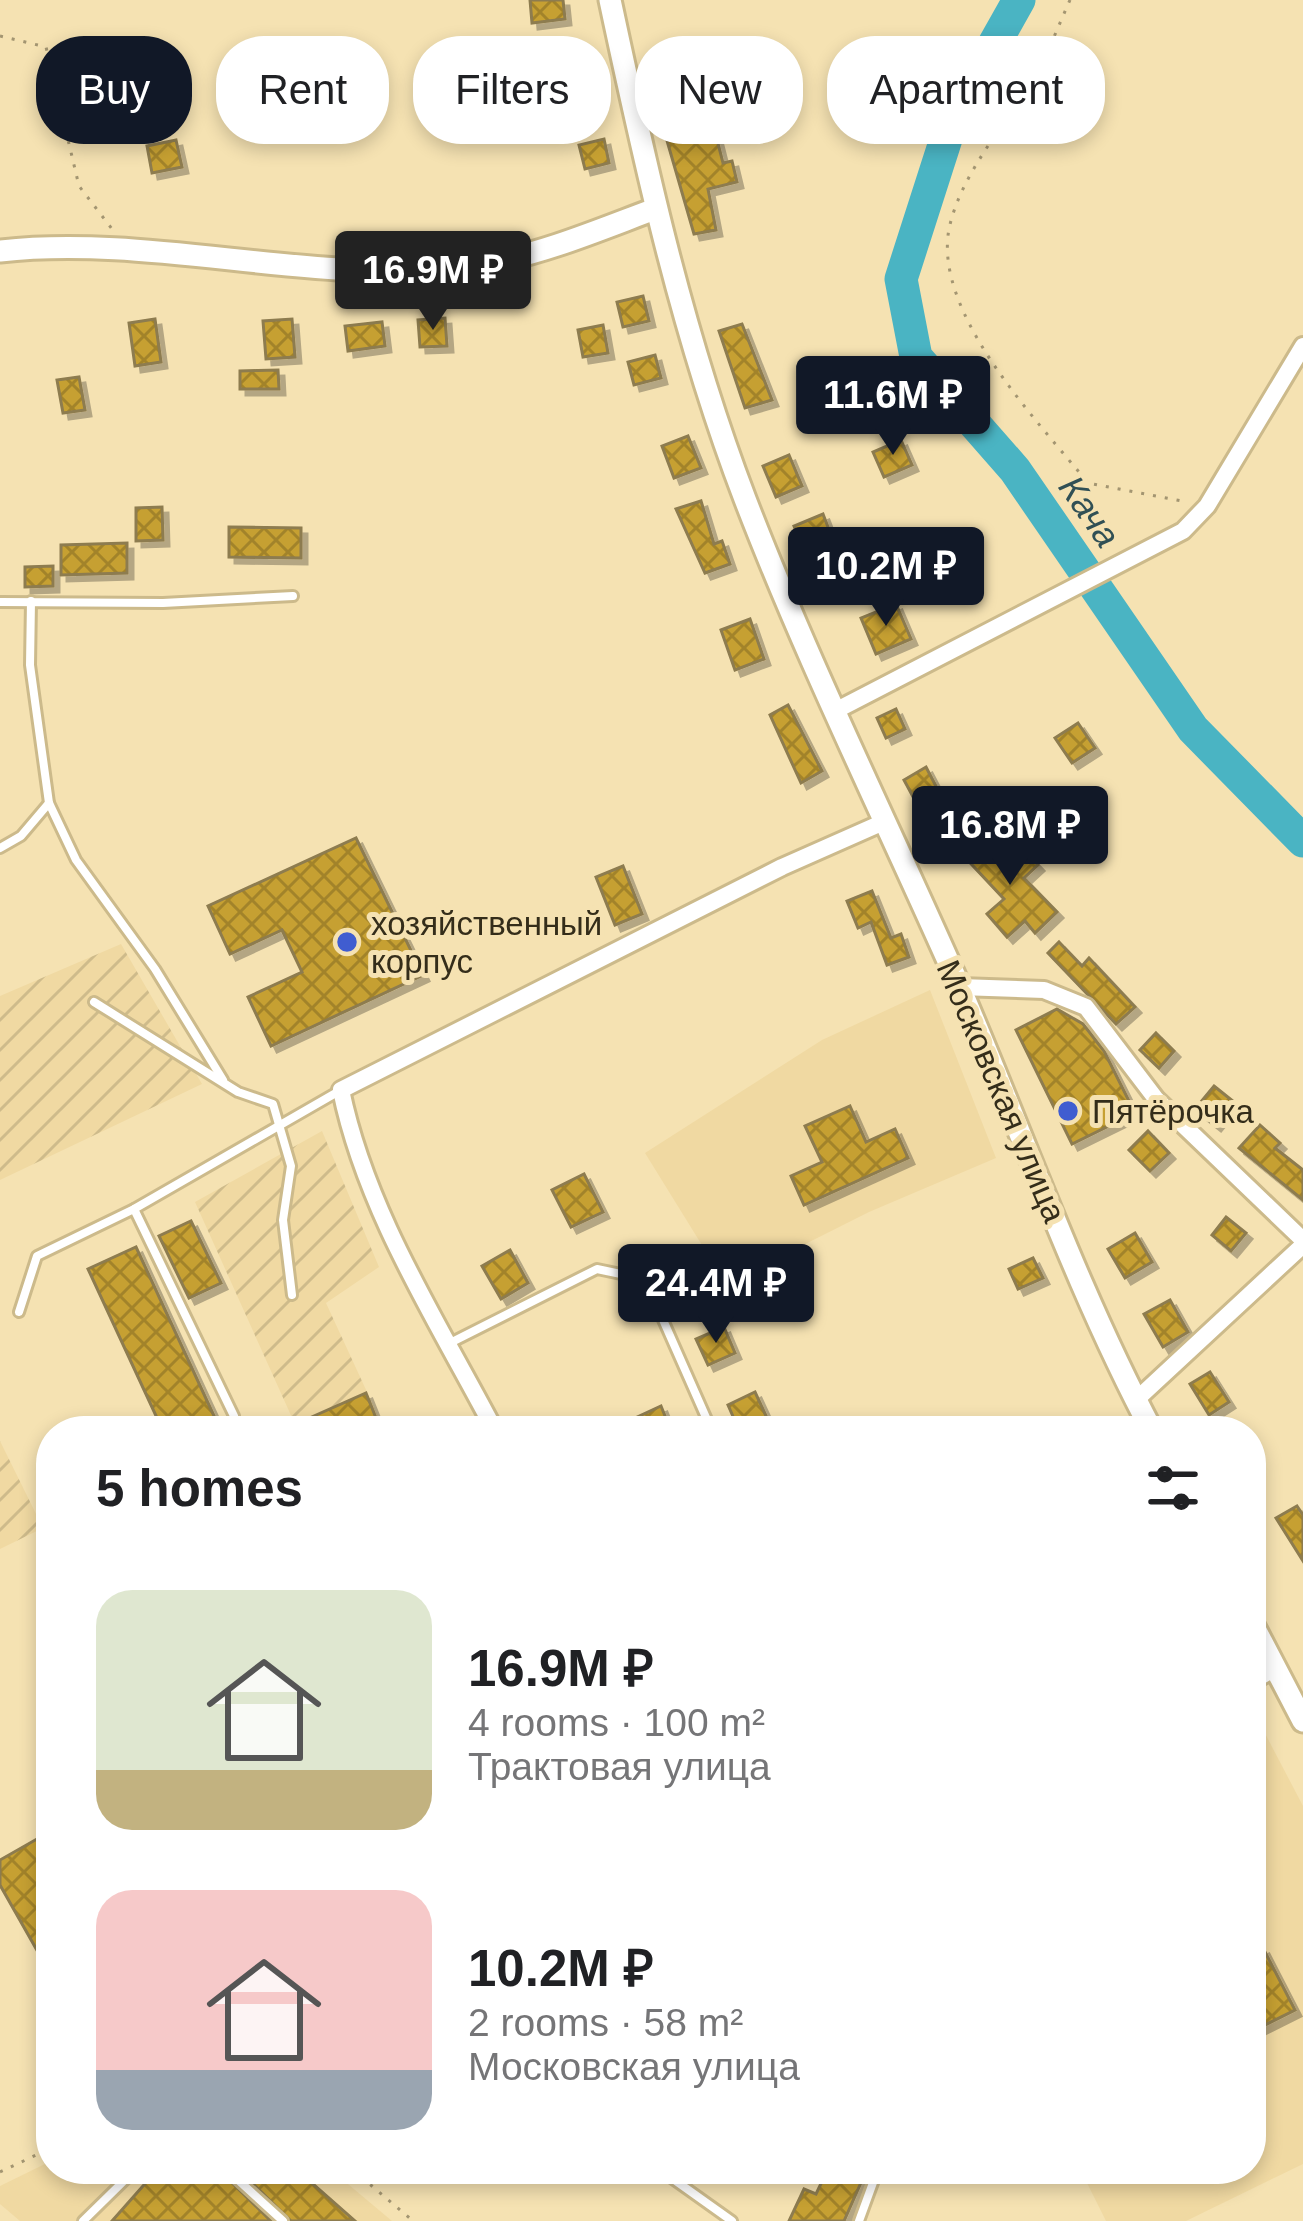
<!DOCTYPE html>
<meta charset="utf-8">
<style>
body{margin:0;font-family:Helvetica,sans-serif;background:#f6f6f6;color:#202124;height:100vh;display:flex;flex-direction:column;font-size:45px;white-space:nowrap}
*{box-sizing:border-box;margin:0}
p{font-size:39px;color:#757577}
.icon{flex:none;width:66px;height:66px;fill:none;stroke:currentColor;stroke-width:2;stroke-linecap:round;stroke-linejoin:round}
.map{position:relative;flex:1;overflow:hidden}
.sheet{position:absolute;left:36px;top:1416px;width:1230px;height:768px;display:flex;flex-direction:column;background:#fff;border-radius:48px;box-shadow:0 6px 18px #0003}
.sheet>*{flex:none}
.guide{position:absolute;left:36px;top:36px;width:1233px;height:108px;display:flex;gap:24px}
.price{position:absolute;translate:-50% -102px;padding:0 27px;border-radius:12px;background:#111827;color:#fff;font-size:39px;line-height:78px;filter:drop-shadow(0 3px 6px #0008)}
.price::after{content:'';position:absolute;left:50%;top:72px;width:36px;height:27px;margin-left:-18px;background:inherit;clip-path:polygon(0 0,100% 0,50% 100%)}
.price.current{background:#222;color:#fff}
ul{padding:0;list-style:none}
li{display:flex;align-items:center;gap:36px;height:300px;padding:0 60px}
li span{display:grid;place-items:center;flex:none;width:336px;height:240px;border-radius:36px;color:#555}
li>.icon{margin-inline-start:auto}
span .icon{width:144px;height:144px;fill:#fffc;stroke-width:1}
li b{font-size:51px}
h2{display:flex;justify-content:space-between;align-items:center;height:144px;padding:0 60px;font-size:51px}
.chip{padding:0 42px;border-radius:48px;background:#fff;box-shadow:0 6px 18px #0003;font-size:42px;line-height:108px}
.chip.current{background:#111827;color:#fff}
.map>svg:first-child{display:block}
.built{fill:#f0d9a2}
.industrial{fill:url(#industrial-furrows)}
.lines{fill:none;stroke-linecap:round;stroke-linejoin:round}
.river{stroke:#4ab4c3;stroke-width:33}
.building{fill:url(#building-cross-hatch);stroke:#8d7b4f;stroke-width:3;filter:url(#shadow)}
.service-casing{stroke:#ccba8b;stroke-width:14}
.minor-casing{stroke:#ccba8b;stroke-width:22}
.tertiary-casing{stroke:#ccba8b;stroke-width:27}
.path{stroke:#a39571;stroke-width:3;stroke-dasharray:3 9;stroke-linecap:butt}
.service{stroke:#fff;stroke-width:8}
.minor{stroke:#fff;stroke-width:16}
.tertiary{stroke:#fff;stroke-width:21}
.poi-dot{fill:#405dd0;stroke:#f5e2b2;stroke-width:4.5}
.labels{text-anchor:middle;stroke-width:10;stroke-linejoin:round;paint-order:stroke}
.poi-label{font-size:33px;fill:#342d1a;stroke:#f5e2b2;text-anchor:start}
.street-label{font-size:33px;fill:#342d1a;stroke:#f5e2b2}
.water-label{font-size:36px;font-style:italic;fill:#305055;stroke:#f5e2b2}
</style>
<div class="map">
<svg width="1303" height="2221" viewBox="0 0 1303 2221">
<defs>
<pattern id="industrial-furrows" width="10" height="10" patternUnits="userSpaceOnUse" patternTransform="scale(3)"><rect width="10" height="10" fill="#f0d9a2"/><path d="M-1 1l2-2M0 10L10 0M9 11l2-2" fill="none" stroke="#cebb8b"/></pattern>
<pattern id="building-cross-hatch" width="8" height="8" patternUnits="userSpaceOnUse" patternTransform="scale(3)"><rect width="8" height="8" fill="#c6a031"/><path d="M0 0l8 8M0 8l8-8" fill="none" stroke="#a28329"/></pattern>
<filter id="shadow"><feDropShadow dx="6" dy="6" stdDeviation="0" flood-color="#0004"/></filter>
</defs>
<rect width="100%" height="100%" fill="#f5e2b2"/>
<g class="built">
<polygon points="930,990 996,1158 869,1212 726,1284 645,1153 822,1040"/>
<polygon points="1258,1720 1303,1806 1303,2164 1186,2221 1106,2221 1080,2169 1251,2169 1251,1724"/>
<polygon points="51,2161 51,2169 330,2169 392,2221 20,2221 0,2204 0,2186"/>
</g>
<g class="industrial">
<polygon points="121,944 202,1084 0,1180 0,996"/>
<polygon points="322,1131 379,1267 326,1303 385,1431 298,1431 195,1202"/>
<polygon points="0,1441 43,1528 0,1549"/>
</g>
<g class="lines">
<polyline class="river" points="1019,0 953,117 901,279 916,357 1015,470 1193,729 1303,841"/>
</g>
<g class="building">
<polygon points="530,0 563,0 565,19 532,23"/>
<polygon points="583,46 590,77 561,82 555,52"/>
<polygon points="685,65 696,111 709,108 723,163 732,161 737,182 708,189 716,230 694,234 661,120 667,118 656,71"/>
<polygon points="604,139 609,163 585,169 579,145"/>
<polygon points="176,140 182,167 152,173 147,146"/>
<polygon points="643,296 649,321 623,327 617,302"/>
<polygon points="445,318 447,346 420,347 418,320"/>
<polygon points="155,319 161,362 135,366 129,323"/>
<polygon points="292,319 295,357 266,359 263,321"/>
<polygon points="382,322 385,346 348,351 345,326"/>
<polygon points="742,324 772,400 745,408 719,331"/>
<polygon points="603,325 608,353 583,357 578,330"/>
<polygon points="655,355 661,378 634,385 628,362"/>
<polygon points="278,370 279,389 240,389 240,371"/>
<polygon points="79,377 85,410 63,413 57,380"/>
<polygon points="688,436 701,468 674,478 662,446"/>
<polygon points="901,440 912,465 884,477 873,452"/>
<polygon points="789,455 802,486 776,497 763,466"/>
<polygon points="701,501 714,544 722,541 730,564 705,573 676,509"/>
<polygon points="162,507 163,540 136,541 136,508"/>
<polygon points="823,514 839,556 811,567 794,526"/>
<polygon points="229,527 301,528 301,558 229,557"/>
<polygon points="127,543 127,573 61,575 61,545"/>
<polygon points="53,566 53,586 25,587 25,567"/>
<polygon points="896,604 911,639 876,654 861,618"/>
<polygon points="750,619 764,659 735,670 721,630"/>
<polygon points="788,705 822,771 801,783 770,715"/>
<polygon points="896,709 905,729 886,738 877,718"/>
<polygon points="1078,723 1095,748 1072,763 1055,738"/>
<polygon points="926,767 940,794 918,806 904,780"/>
<polygon points="978,835 1004,863 1021,847 1038,865 1024,878 1057,912 1035,933 1025,921 1007,937 987,914 1004,899 960,852"/>
<polygon points="356,838 423,975 271,1046 248,997 302,972 282,930 230,954 208,906"/>
<polygon points="623,866 642,914 615,925 596,877"/>
<polygon points="872,891 891,938 901,934 909,957 887,965 871,922 858,928 847,901"/>
<polygon points="1059,942 1082,966 1089,958 1135,1007 1116,1024 1048,953"/>
<polygon points="1057,1009 1083,1024 1104,1051 1135,1113 1072,1144 1016,1030"/>
<polygon points="1156,1033 1174,1051 1159,1068 1140,1050"/>
<polygon points="1214,1086 1234,1102 1215,1125 1195,1109"/>
<polygon points="850,1106 866,1142 895,1129 908,1158 804,1205 791,1176 822,1162 805,1126"/>
<polygon points="1260,1125 1280,1143 1275,1148 1303,1170 1303,1200 1239,1148"/>
<polygon points="1148,1131 1169,1153 1150,1171 1129,1150"/>
<polygon points="584,1174 603,1212 571,1227 552,1190"/>
<polygon points="1226,1217 1246,1233 1231,1251 1212,1235"/>
<polygon points="191,1221 221,1283 189,1298 159,1236"/>
<polygon points="1135,1233 1152,1262 1125,1278 1108,1249"/>
<polygon points="136,1247 221,1431 163,1431 88,1269"/>
<polygon points="510,1250 528,1283 501,1299 482,1266"/>
<polygon points="1033,1258 1043,1278 1018,1289 1009,1269"/>
<polygon points="1170,1300 1188,1332 1163,1347 1144,1314"/>
<polygon points="724,1327 735,1353 708,1365 696,1339"/>
<polygon points="1210,1372 1229,1402 1209,1415 1190,1384"/>
<polygon points="755,1392 767,1418 739,1430 728,1405"/>
<polygon points="366,1393 380,1428 280,1431"/>
<polygon points="661,1406 671,1431 638,1431 633,1419"/>
<polygon points="1297,1506 1303,1515 1303,1561 1276,1518"/>
<polygon points="51,1831 51,1975 0,1885 0,1860"/>
<polygon points="1263,1948 1295,2010 1251,2032 1251,1954"/>
<polygon points="158,2169 218,2169 271,2221 112,2221"/>
<polygon points="238,2169 296,2169 355,2221 291,2221"/>
<polygon points="828,2169 867,2169 844,2221 789,2221 804,2189 816,2194"/>
</g>
<g class="lines">
<g class="service-casing">
<g id="service">
<polyline points="31,601 30,665 49,803 76,860 155,969 223,1080"/>
<polyline points="0,602 163,603 293,596"/>
<polyline points="0,848 21,836 49,803"/>
<polyline points="94,1002 238,1092 273,1104 291,1166 283,1220 292,1295"/>
<polyline points="134,1209 234,1416"/>
<polyline points="19,1312 37,1256 134,1209 341,1090"/>
<polyline points="450,1343 597,1269 645,1279 712,1431"/>
<polyline points="1251,1930 1252,1930"/>
<polyline points="226,2169 283,2221"/>
<polyline points="659,2169 732,2221"/>
<polyline points="83,2221 136,2169"/>
<polyline points="859,2221 878,2169"/>
</g>
</g>
<g class="minor-casing">
<g id="minor">
<polyline points="833,712 1183,531 1207,506 1303,346"/>
<polyline points="960,987 1044,990 1086,1007 1156,1099 1303,1240"/>
<polyline points="1136,1400 1303,1245"/>
<path d="M495 1431C438 1322 366 1212 341 1090L782 867 886 821"/>
<polyline points="1251,1682 1275,1668"/>
</g>
</g>
<g class="tertiary-casing">
<g id="tertiary">
<path d="M610 0C646 169 683 337 745 499 808 663 886 820 957 981 1022 1131 1075 1286 1152 1431"/>
<path d="M0 251C161 233 331 291 488 263 545 253 601 229 655 209"/>
<polyline points="1251,1621 1303,1721"/>
</g>
</g>
<g class="path">
<path d="M1070 0C1060 22 1051 46 1039 68 1011 119 961 171 949 229 933 314 1038 421 1088 483L1187 502"/>
<polyline points="0,36 46,47 79,186 112,229"/>
<polyline points="352,2169 413,2221"/>
<polyline points="0,2172 51,2148"/>
</g>
<use href="#service" class="service"/>
<use href="#minor" class="minor"/>
<use href="#tertiary" class="tertiary"/>
</g>
<g class="poi-dot">
<circle cx="347" cy="942" r="12"/>
<circle cx="1068" cy="1111" r="12"/>
</g>
<g class="labels">
<g class="poi-label">
<text x="371" y="935">хозяйственный<tspan x="371" dy="38">корпус</tspan></text>
<text x="1092" y="1123">Пятёрочка</text>
</g>
<g class="street-label">
<text transform="translate(1002 1091) rotate(67)" y="12">Московская улица</text>
</g>
<g class="water-label">
<text transform="translate(1090 511) rotate(55)" y="13">Кача</text>
</g>
</g>
</svg>
<b class="price current" style="left:433px;top:333px">16.9M ₽</b>
<b class="price" style="left:893px;top:458px">11.6M ₽</b>
<b class="price" style="left:886px;top:629px">10.2M ₽</b>
<b class="price" style="left:1010px;top:888px">16.8M ₽</b>
<b class="price" style="left:716px;top:1346px">24.4M ₽</b>
<div class="guide">
<a class="chip current">Buy</a>
<a class="chip">Rent</a>
<a class="chip">Filters</a>
<a class="chip">New</a>
<a class="chip">Apartment</a>
</div>
<section class="sheet">
<h2>5 homes<svg class="icon" aria-label="filters" viewBox="0 0 24 24"><path d="M4 7h16M4 17h16"/><circle cx="9" cy="7" r="2"/><circle cx="15" cy="17" r="2"/></svg></h2>
<ul>
<li><span style="background:linear-gradient(#dfe7d0 75%,#c2b280 0)"><svg class="icon" aria-label="home" viewBox="0 0 24 24"><path d="M3 11l9-7 9 7M6 9v11h12V9"/></svg></span><div><b>16.9M ₽</b><p>4 rooms · 100 m²</p><p>Трактовая улица</p></div></li>
<li><span style="background:linear-gradient(#f6c9c9 75%,#9aa5b1 0)"><svg class="icon" aria-label="home" viewBox="0 0 24 24"><path d="M3 11l9-7 9 7M6 9v11h12V9"/></svg></span><div><b>10.2M ₽</b><p>2 rooms · 58 m²</p><p>Московская улица</p></div></li>
</ul>
</section>
</div>
